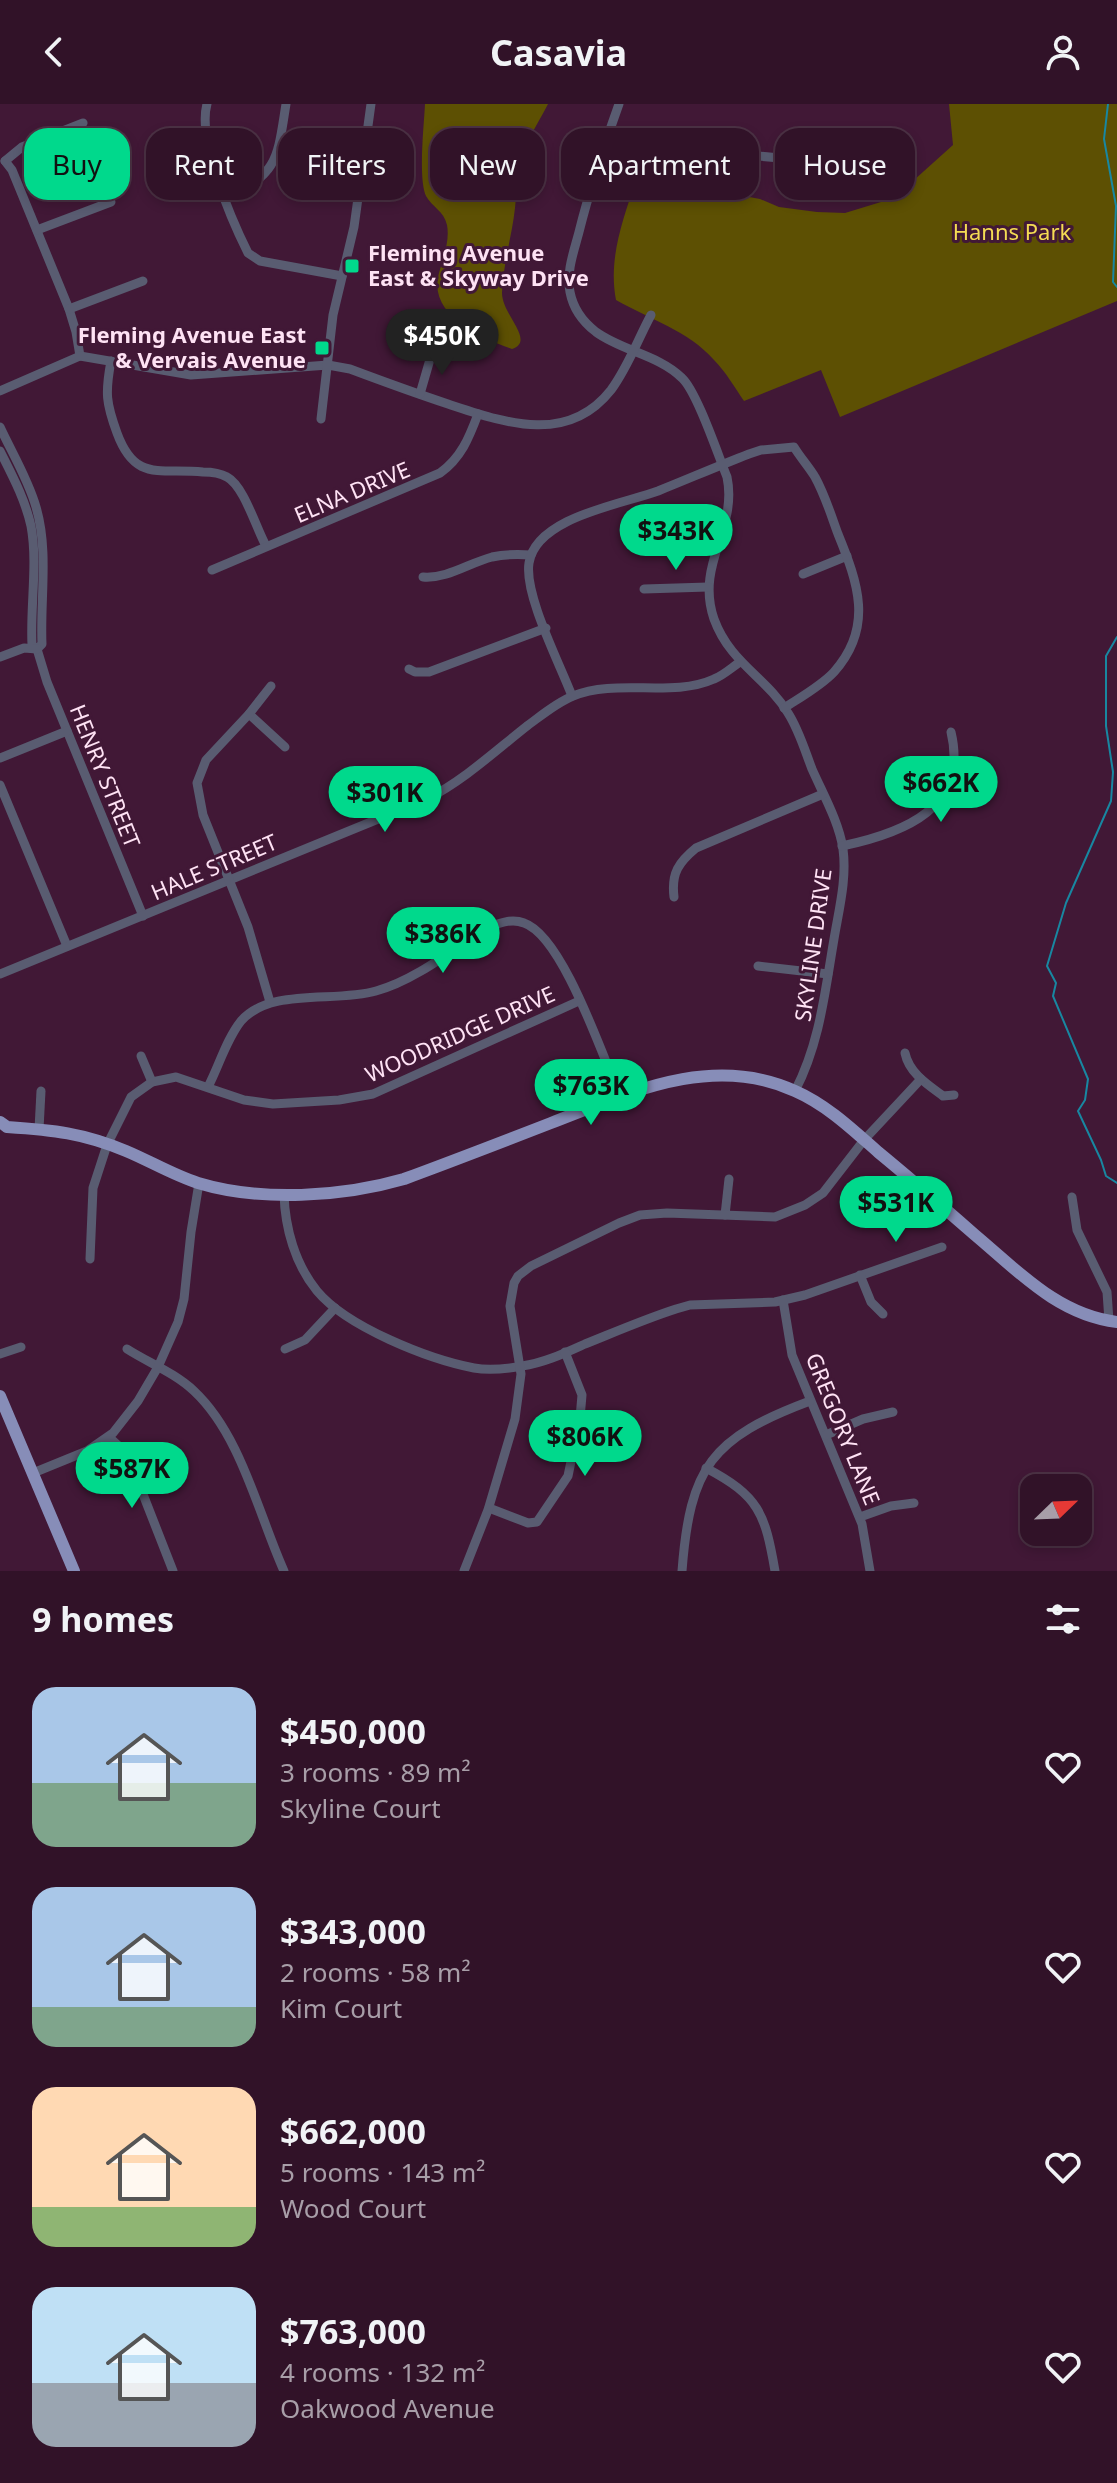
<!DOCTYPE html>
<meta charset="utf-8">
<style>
body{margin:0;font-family:"Noto Sans",sans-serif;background:#3d2034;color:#f1f3f6;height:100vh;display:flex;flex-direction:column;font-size:30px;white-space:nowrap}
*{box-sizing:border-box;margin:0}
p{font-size:26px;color:#a89ea8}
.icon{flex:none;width:44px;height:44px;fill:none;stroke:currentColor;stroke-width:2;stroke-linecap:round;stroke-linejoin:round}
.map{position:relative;height:1467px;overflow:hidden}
.details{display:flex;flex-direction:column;background:#311228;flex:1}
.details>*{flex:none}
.hud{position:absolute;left:24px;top:24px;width:1070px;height:72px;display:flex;gap:16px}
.needle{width:52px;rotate:67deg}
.fabs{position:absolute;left:1020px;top:1370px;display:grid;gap:16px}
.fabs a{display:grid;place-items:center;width:72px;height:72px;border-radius:16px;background:#311228;box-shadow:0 4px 12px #0003,0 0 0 2px #4c3245;font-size:40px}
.price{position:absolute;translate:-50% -68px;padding:0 18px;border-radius:28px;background:#00d98c;color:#111;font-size:26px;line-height:52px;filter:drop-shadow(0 2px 4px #0008)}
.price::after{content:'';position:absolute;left:50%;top:48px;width:24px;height:18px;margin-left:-12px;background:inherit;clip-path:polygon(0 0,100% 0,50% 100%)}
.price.current{background:#222;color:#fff}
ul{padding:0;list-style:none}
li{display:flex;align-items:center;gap:24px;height:200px;padding:0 32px}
li span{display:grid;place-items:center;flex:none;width:224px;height:160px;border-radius:24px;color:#555}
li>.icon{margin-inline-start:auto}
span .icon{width:96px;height:96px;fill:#fffc;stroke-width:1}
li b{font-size:34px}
h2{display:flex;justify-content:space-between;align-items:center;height:96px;padding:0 32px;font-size:34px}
.chip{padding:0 28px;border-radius:24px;background:#311228;box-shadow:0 4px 12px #0003,0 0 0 2px #4c3245;font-size:28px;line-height:72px}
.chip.current{background:#00d98c;color:#111}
header{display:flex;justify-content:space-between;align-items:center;height:104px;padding:0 32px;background:#311228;font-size:36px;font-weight:700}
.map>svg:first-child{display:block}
.green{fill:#5d5003}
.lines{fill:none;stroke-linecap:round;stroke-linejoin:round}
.stream{stroke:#1887a1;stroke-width:2}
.minor{stroke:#595c71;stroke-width:9}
.major{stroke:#878db8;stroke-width:12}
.poi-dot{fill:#00d98c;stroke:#411836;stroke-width:3}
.labels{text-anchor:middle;stroke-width:6;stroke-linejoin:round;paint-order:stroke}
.park-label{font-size:22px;fill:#f4db53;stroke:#411836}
.poi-label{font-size:22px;font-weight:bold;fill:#fee2f4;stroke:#411836;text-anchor:start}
.street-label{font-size:22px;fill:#fee2f4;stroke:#411836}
</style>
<header><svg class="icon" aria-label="back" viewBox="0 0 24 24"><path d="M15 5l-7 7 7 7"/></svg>Casavia<svg class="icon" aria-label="person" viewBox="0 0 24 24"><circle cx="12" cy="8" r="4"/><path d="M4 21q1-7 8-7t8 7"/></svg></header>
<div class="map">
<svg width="1117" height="1467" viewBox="0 0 1117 1467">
<rect width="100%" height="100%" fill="#411836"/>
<g class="green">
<path d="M425 0H548C540 16 529 32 523 49 517 68 517 84 515 104 512 132 503 160 502 189 502 211 536 237 512 245 481 234 427 211 439 169 443 154 450 137 447 121 444 107 432 103 426 92 418 74 424 21 425 0Z"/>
<path d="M949 0H1117V197L840 313 821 266 744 297C735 284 726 268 714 256 689 227 649 215 616 196 608 154 623 116 636 76L672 90 701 84 760 95 779 103 817 108 845 109 894 94 953 41Z"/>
</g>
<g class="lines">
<g class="stream">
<polyline points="1108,0 1104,35 1116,102 1113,178 1117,183"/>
<polyline points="1117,533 1106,552 1106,622 1113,668 1111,697 1066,799 1047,862 1056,879 1053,892 1088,975 1085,996 1078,1007 1101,1056 1106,1072 1117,1079"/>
</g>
<g class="minor">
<path d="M207 0C197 35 231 115 248 149L260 157 342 172"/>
<path d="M619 0C604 42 590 84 579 128 574 147 566 168 570 188 573 204 583 218 596 228 622 247 659 251 682 274 697 288 718 351 727 373 738 425 695 460 714 515 730 559 766 573 788 609 799 626 805 647 812 665 823 690 839 718 843 745 847 775 839 805 834 835 825 887 820 939 795 987"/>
<polyline points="608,30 641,40 668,44 780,54 794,59"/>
<polyline points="5,57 12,66 69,205 76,228 80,252"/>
<polyline points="5,57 22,43 83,19"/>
<path d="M226 95C279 68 277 56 286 0"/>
<polyline points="37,126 111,98"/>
<polyline points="69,205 143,177"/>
<path d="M111 257C105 289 106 299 117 329 135 378 159 364 203 368 210 368 220 369 227 373 244 382 256 424 266 442"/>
<path d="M0 287 80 252 191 271 328 261 350 265C382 277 415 289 448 300 503 318 567 342 611 286 628 263 638 235 651 211"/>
<polyline points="420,290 433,245"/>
<polyline points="321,315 333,211 354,123 371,0"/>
<path d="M0 323C12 349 28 375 36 403 49 447 40 495 42 540L37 545"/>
<path d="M0 347C12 371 25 395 31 422 38 460 30 502 32 541L37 545 47 578 143 812"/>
<path d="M212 466 440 369C461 354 469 334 478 310"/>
<polyline points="803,470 847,452"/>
<path d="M423 473C447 475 469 459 492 453 506 450 518 450 531 451"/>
<polyline points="644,485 708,483"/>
<polyline points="0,553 24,544 37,545"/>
<polyline points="409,565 415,568 429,568 546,524"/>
<path d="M572 592C560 560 524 491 529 459 536 413 623 400 658 387 688 375 718 362 749 350L761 346 794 343C800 353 809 363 815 373 825 391 831 411 838 430 858 479 874 523 834 568 821 582 801 593 784 604"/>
<polyline points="249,610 285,643"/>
<polyline points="0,654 67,627"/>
<polyline points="0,681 67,842"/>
<path d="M842 742C904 729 969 704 951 628"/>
<path d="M674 793C671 769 679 758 696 744L823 690"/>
<polyline points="758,862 828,870"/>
<path d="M0 870 427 695C464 676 494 648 527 622 542 611 556 599 573 592 617 574 672 594 714 575 724 571 731 564 740 558"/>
<polyline points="270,898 248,823 203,711 197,679 206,656 249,610 271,582"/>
<path d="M905 949C909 969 928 981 943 992L954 991"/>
<polyline points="141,952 152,978"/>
<path d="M208 983C219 962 226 936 241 917 271 883 335 899 376 887 414 877 454 845 488 823 500 819 512 814 524 819 563 832 603 954 620 992"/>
<polyline points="39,1025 41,987"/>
<path d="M284 1090C285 1124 295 1160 317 1187 347 1223 428 1255 474 1264 490 1267 506 1265 522 1262 544 1259 565 1249 585 1240 615 1228 645 1215 676 1205L690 1201 775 1198 805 1191 942 1143"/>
<polyline points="1072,1093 1077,1126 1107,1188 1109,1217"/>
<polyline points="725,1111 729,1075"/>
<polyline points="90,1155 93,1084 107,1041 131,993 152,978 176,973 244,996 273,1000 339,996 373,990 579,897"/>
<polyline points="860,1171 871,1198 883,1210"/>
<polyline points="783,1196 792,1251 862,1420 870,1467"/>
<path d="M127 1245C149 1259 175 1269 194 1287 241 1331 258 1409 284 1467"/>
<polyline points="285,1245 305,1236 335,1204"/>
<polyline points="0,1250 21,1243"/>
<polyline points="826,1331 863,1315 893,1308"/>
<polyline points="109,1333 122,1345 130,1357 173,1467"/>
<path d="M706 1364C759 1392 765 1409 775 1467"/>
<polyline points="33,1369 87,1347 113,1329 138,1297 158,1263 178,1218 184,1195 191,1128 199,1079"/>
<polyline points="489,1404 528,1419 537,1418 568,1372 580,1314 582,1291 565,1248"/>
<polyline points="860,1413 891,1402 914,1399"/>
<polyline points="464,1467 488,1406 515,1315 521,1270 510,1202 514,1179 518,1172 531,1162 619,1119 640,1111 667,1109 775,1113 805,1101 823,1089 864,1036 921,975"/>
<path d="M682 1467C690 1363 711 1334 810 1297"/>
</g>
<g class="major">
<path d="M0 1018 7 1023C53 1026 83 1029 126 1047 150 1057 173 1071 198 1079 261 1098 342 1093 404 1075 453 1057 502 1038 551 1019 629 989 712 949 795 987 827 1001 853 1026 878 1048 911 1075 943 1103 975 1131 1018 1167 1058 1211 1117 1218"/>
<polyline points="0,1292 74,1467"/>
</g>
</g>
<g class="poi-dot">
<rect x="344" y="154" width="16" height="16" rx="4"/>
<rect x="314" y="236" width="16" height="16" rx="4"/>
</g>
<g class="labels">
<g class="park-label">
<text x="1012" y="136">Hanns Park</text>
</g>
<g class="poi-label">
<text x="368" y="157">Fleming Avenue<tspan x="368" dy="25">East &amp; Skyway Drive</tspan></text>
<text x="306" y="239" text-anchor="end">Fleming Avenue East<tspan x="306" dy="25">&amp; Vervais Avenue</tspan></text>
</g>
<g class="street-label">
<text transform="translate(352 388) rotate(-23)" y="8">ELNA DRIVE</text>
<text transform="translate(105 672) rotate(68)" y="8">HENRY STREET</text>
<text transform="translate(214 763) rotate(-23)" y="8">HALE STREET</text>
<text transform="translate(813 841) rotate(-82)" y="8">SKYLINE DRIVE</text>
<text transform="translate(460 930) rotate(-24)" y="8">WOODRIDGE DRIVE</text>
<text transform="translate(843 1325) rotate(68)" y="8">GREGORY LANE</text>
</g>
</g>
</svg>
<div class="fabs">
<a><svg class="needle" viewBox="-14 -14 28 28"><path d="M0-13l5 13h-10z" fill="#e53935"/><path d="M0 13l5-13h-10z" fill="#a89ea8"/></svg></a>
</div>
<b class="price current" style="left:442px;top:273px">$450K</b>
<b class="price" style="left:676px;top:468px">$343K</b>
<b class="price" style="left:941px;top:720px">$662K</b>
<b class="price" style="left:385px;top:730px">$301K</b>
<b class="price" style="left:443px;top:871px">$386K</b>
<b class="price" style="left:591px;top:1023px">$763K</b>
<b class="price" style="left:896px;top:1140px">$531K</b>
<b class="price" style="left:585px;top:1374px">$806K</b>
<b class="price" style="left:132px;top:1406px">$587K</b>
<div class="hud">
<a class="chip current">Buy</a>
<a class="chip">Rent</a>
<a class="chip">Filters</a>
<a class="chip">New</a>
<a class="chip">Apartment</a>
<a class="chip">House</a>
</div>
</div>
<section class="details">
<h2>9 homes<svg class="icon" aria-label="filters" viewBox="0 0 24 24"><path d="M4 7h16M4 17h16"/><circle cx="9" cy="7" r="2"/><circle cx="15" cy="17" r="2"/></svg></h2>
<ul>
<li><span style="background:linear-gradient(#a9c7e8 60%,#7fa58c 0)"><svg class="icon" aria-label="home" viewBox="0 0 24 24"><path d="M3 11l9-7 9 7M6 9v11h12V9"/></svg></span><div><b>$450,000</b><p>3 rooms · 89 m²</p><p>Skyline Court</p></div><svg class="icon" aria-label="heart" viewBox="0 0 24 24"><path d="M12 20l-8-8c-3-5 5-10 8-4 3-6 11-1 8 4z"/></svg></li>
<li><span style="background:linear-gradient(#a9c7e8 75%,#7fa58c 0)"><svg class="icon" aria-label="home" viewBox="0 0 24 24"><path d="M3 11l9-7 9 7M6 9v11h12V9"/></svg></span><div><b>$343,000</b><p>2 rooms · 58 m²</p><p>Kim Court</p></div><svg class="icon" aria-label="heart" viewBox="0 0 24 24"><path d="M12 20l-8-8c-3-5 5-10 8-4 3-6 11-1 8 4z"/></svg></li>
<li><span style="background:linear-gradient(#ffd9b3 75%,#8fb573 0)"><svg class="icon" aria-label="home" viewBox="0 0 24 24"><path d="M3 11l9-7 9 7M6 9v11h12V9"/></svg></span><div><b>$662,000</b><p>5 rooms · 143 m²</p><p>Wood Court</p></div><svg class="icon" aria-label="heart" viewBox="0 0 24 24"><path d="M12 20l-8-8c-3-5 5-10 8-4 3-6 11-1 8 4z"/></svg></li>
<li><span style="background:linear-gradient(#bfe0f5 60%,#9aa5b1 0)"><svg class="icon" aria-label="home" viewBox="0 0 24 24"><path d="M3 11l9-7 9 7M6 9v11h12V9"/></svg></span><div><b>$763,000</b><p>4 rooms · 132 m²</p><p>Oakwood Avenue</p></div><svg class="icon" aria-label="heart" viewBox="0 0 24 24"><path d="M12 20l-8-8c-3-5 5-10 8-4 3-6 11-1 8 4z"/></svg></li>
</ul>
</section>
